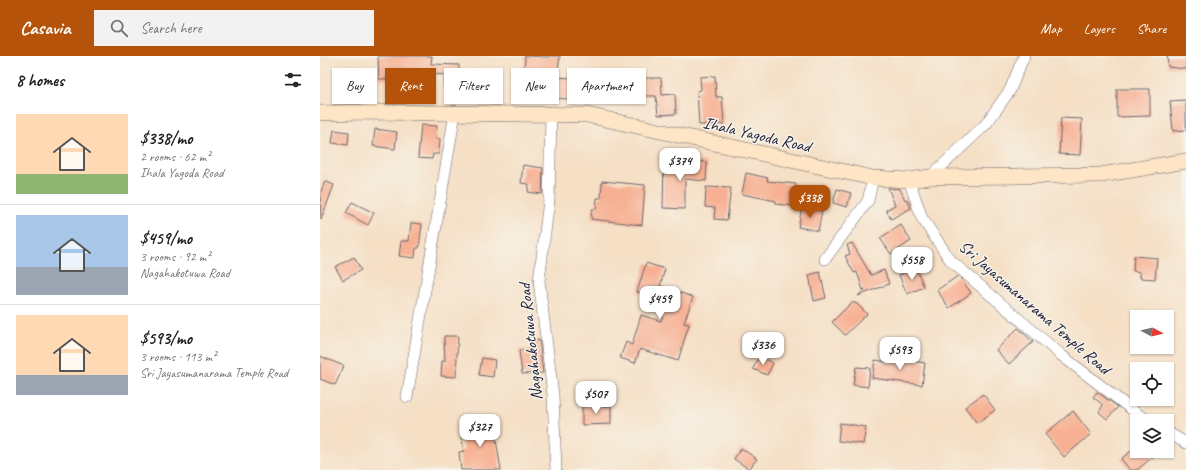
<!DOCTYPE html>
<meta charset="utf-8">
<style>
body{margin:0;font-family:Caveat,sans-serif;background:#f2f2f2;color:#202124;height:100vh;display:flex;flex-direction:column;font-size:15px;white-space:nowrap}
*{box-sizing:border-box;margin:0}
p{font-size:13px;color:#757577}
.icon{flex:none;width:22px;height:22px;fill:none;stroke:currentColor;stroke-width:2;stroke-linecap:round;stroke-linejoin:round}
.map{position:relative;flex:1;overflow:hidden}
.panel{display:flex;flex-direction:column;background:#fff;width:320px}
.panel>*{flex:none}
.guide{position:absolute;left:12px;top:12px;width:380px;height:36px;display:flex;gap:8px}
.needle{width:26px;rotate:97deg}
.fabs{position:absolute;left:810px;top:254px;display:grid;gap:8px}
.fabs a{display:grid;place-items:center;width:44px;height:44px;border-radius:0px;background:#fff;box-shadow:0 1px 3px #0004;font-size:20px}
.price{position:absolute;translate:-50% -34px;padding:0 9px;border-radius:8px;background:#fff;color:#222;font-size:13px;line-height:26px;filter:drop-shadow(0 1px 2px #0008)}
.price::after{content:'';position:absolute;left:50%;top:24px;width:12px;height:9px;margin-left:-6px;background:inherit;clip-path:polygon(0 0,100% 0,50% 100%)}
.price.active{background:#b45309;color:#fff}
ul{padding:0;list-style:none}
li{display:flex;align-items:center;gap:12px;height:100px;padding:0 16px}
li+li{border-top:1px solid #e0e0e0}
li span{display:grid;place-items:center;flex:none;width:112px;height:80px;border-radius:0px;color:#555}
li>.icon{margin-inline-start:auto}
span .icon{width:48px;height:48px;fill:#fffc;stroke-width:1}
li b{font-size:17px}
h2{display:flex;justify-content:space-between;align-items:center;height:48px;padding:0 16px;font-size:17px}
.tag{padding:0 14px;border-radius:0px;background:#fff;box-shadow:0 1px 3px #0004;font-size:14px;line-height:36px}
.tag.active{background:#b45309;color:#fff}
header{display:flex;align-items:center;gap:24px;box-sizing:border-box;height:56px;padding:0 20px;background:#b45309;color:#fff}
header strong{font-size:19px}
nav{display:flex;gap:22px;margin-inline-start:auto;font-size:14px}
.search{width:280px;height:36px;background:#f2f2f2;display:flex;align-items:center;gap:10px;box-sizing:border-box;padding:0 14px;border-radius:0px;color:#757577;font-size:15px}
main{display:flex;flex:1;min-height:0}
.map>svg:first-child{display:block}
.building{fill:#f7b093}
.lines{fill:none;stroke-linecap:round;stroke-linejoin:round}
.street-casing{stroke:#6c646b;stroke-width:12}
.secondary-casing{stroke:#6c646b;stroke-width:16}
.street{stroke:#fff;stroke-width:11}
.secondary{stroke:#fde5c5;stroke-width:15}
.labels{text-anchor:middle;stroke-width:3;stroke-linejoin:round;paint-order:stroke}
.street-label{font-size:17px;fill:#22223b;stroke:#f7f3e8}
</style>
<header>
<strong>Casavia</strong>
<div class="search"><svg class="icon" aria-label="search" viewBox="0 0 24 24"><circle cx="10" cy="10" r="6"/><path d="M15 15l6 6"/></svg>Search here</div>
<nav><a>Map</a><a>Layers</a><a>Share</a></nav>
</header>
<main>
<section class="panel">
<h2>8 homes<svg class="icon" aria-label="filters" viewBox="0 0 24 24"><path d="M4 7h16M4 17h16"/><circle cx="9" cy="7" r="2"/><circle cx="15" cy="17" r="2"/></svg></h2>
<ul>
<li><span style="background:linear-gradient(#ffd9b3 75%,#8fb573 0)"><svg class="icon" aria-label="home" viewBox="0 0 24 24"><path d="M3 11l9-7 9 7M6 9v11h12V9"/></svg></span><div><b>$338/mo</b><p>2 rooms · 62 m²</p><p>Ihala Yagoda Road</p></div></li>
<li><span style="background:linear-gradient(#a9c7e8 65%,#9aa5b1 0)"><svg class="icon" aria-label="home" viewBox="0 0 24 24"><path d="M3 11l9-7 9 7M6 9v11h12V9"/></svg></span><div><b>$459/mo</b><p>3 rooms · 92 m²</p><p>Nagahakotuwa Road</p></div></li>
<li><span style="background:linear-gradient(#ffd9b3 75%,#9aa5b1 0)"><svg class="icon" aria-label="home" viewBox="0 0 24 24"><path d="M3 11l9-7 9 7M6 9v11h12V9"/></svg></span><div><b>$593/mo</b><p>3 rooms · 113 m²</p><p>Sri Jayasumanarama Temple Road</p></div></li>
</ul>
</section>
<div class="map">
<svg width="866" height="414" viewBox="0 0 866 414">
<rect width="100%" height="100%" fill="#f7f3e8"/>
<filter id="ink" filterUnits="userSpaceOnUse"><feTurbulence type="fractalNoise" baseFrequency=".025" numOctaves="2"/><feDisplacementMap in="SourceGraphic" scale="8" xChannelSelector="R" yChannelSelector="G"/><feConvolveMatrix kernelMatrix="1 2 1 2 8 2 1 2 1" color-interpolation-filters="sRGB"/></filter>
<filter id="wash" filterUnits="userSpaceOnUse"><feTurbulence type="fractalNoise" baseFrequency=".012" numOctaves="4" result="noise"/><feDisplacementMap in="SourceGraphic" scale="16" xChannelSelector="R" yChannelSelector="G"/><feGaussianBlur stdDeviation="0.9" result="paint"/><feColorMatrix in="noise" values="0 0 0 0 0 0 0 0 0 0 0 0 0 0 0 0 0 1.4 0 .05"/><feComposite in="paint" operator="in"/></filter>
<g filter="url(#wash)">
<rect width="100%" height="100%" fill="#f5dfc5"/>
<g id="blocks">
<g class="building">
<polygon points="58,0 112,0 111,8 139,9 139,22 161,24 160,32 124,31 125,19 72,14 73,23 59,23"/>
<polygon points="205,0 228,1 228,0 240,0 237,21 251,22 250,43 223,42 223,40 205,40 205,22 204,22"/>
<polygon points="847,0 866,0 866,13 848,11"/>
<polygon points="395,20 396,41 402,41 404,68 379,69 377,35 381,34 380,21"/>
<polygon points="313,22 341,22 342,39 355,38 356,58 338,59 336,40 313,40"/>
<polygon points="797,33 830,33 830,60 797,61"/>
<polygon points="866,44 866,74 853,75 850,45"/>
<polygon points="741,62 762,63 760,99 739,98"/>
<polygon points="101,69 117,70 116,83 120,83 119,98 113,98 112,103 98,102"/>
<polygon points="55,73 77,76 75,93 53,90"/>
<polygon points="14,74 29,76 28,89 12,87"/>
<polygon points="344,104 372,111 372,105 387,106 386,125 365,123 365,153 343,152"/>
<polygon points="203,109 223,112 222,138 208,136 209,128 201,127"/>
<polygon points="426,117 448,122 447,125 476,128 473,150 456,148 456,145 422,138"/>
<polygon points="5,125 14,129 1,164 0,138"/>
<polygon points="282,125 325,129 322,169 271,163 272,153 276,153 277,142 281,142"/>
<polygon points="386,131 411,132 407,164 394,163 395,152 385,151"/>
<polygon points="568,132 580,133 585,144 587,143 591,152 571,163 566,154 575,149"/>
<polygon points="517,133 531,137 527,151 513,147"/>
<polygon points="32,146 54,157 48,169 26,157"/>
<polygon points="482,152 502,155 498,175 478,171"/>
<polygon points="91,167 102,168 99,192 96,192 95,202 79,200 81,185 89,185"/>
<polygon points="581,169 591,185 571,198 560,182"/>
<polygon points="532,187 551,219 564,214 569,228 538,240 545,233 543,234 537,216 534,217 525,200 530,198 527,189"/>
<polygon points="814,200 837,202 835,223 820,222 820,216 813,215"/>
<polygon points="34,201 41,214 23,224 15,211"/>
<polygon points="326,207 345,213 340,230 373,241 364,267 369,268 358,305 320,293 315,307 300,302 306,286 312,289 321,259 341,265 347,246 317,236"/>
<polygon points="596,212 604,231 587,238 579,219"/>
<polygon points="500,216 506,242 494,245 489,219"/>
<polygon points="638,220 642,224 651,237 629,252 617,234"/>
<polygon points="531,247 536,247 547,258 525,279 512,266"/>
<polygon points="698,272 713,286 689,308 676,294"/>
<polygon points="124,280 138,280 136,321 121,320 122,305 125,305"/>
<polygon points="219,284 223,317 202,318 199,294 213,293 212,285"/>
<polygon points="0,300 24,310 15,329 0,323"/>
<polygon points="439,300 453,307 447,319 433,313"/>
<polygon points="162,302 175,304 173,321 159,319"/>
<polygon points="574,302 605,307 602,329 552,322 555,304 574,307"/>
<polygon points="536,311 550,312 548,331 533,329"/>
<polygon points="777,336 798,351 787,363 779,356 783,349 773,341"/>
<polygon points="663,338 675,354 657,367 645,351"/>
<polygon points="262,350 291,350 291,368 262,369"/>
<polygon points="753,355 771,378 744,401 725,378"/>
<polygon points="173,365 181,414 141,414 139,396 144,395 140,372 153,370 152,367"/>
<polygon points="520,367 546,371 543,388 518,385"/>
<polygon points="421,392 437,403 429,413 414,403"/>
<polygon points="811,395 840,395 817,414 810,414 801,403"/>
</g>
</g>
</g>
<g filter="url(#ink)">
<use href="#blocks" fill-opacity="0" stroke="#6c646b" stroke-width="1"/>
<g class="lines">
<g class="street-casing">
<g id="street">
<polyline points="231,59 229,144 219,225 233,339 236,414"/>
<polyline points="610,121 666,68 690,34 704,0"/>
<polyline points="589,124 602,162 631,205 741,299 819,359 829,365"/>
<polyline points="505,203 548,145 553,122"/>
<polyline points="87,341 135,57"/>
<polyline points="847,376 866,387"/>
</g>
</g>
<g class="secondary-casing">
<polyline id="secondary" points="0,57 50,56 267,59 553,122 589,124 610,121 781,119 866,105"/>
</g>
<use href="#street" class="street"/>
<use href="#secondary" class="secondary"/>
</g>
</g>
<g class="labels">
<g class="street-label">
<text transform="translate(437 78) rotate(13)" y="6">Ihala Yagoda Road</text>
<text transform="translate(715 251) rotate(41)" y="6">Sri Jayasumanarama Temple Road</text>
<text transform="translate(210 286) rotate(-96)" y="6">Nagahakotuwa Road</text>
</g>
</g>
</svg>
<div class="fabs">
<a><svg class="needle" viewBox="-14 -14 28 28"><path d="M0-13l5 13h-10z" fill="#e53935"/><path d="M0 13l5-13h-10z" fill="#757577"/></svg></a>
<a><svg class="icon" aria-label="locate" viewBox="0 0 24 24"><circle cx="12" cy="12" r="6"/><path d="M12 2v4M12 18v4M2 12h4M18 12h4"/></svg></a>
<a><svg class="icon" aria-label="layers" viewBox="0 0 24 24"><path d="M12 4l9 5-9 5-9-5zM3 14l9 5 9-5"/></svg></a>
</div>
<b class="price" style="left:360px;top:126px">$374</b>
<b class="price active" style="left:490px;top:163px">$338</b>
<b class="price" style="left:592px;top:225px">$558</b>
<b class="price" style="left:340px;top:264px">$459</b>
<b class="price" style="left:443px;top:310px">$336</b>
<b class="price" style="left:580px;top:315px">$593</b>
<b class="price" style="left:276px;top:359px">$507</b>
<b class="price" style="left:160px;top:392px">$327</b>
<div class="guide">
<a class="tag">Buy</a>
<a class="tag active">Rent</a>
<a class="tag">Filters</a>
<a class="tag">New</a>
<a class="tag">Apartment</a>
</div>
</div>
</main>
